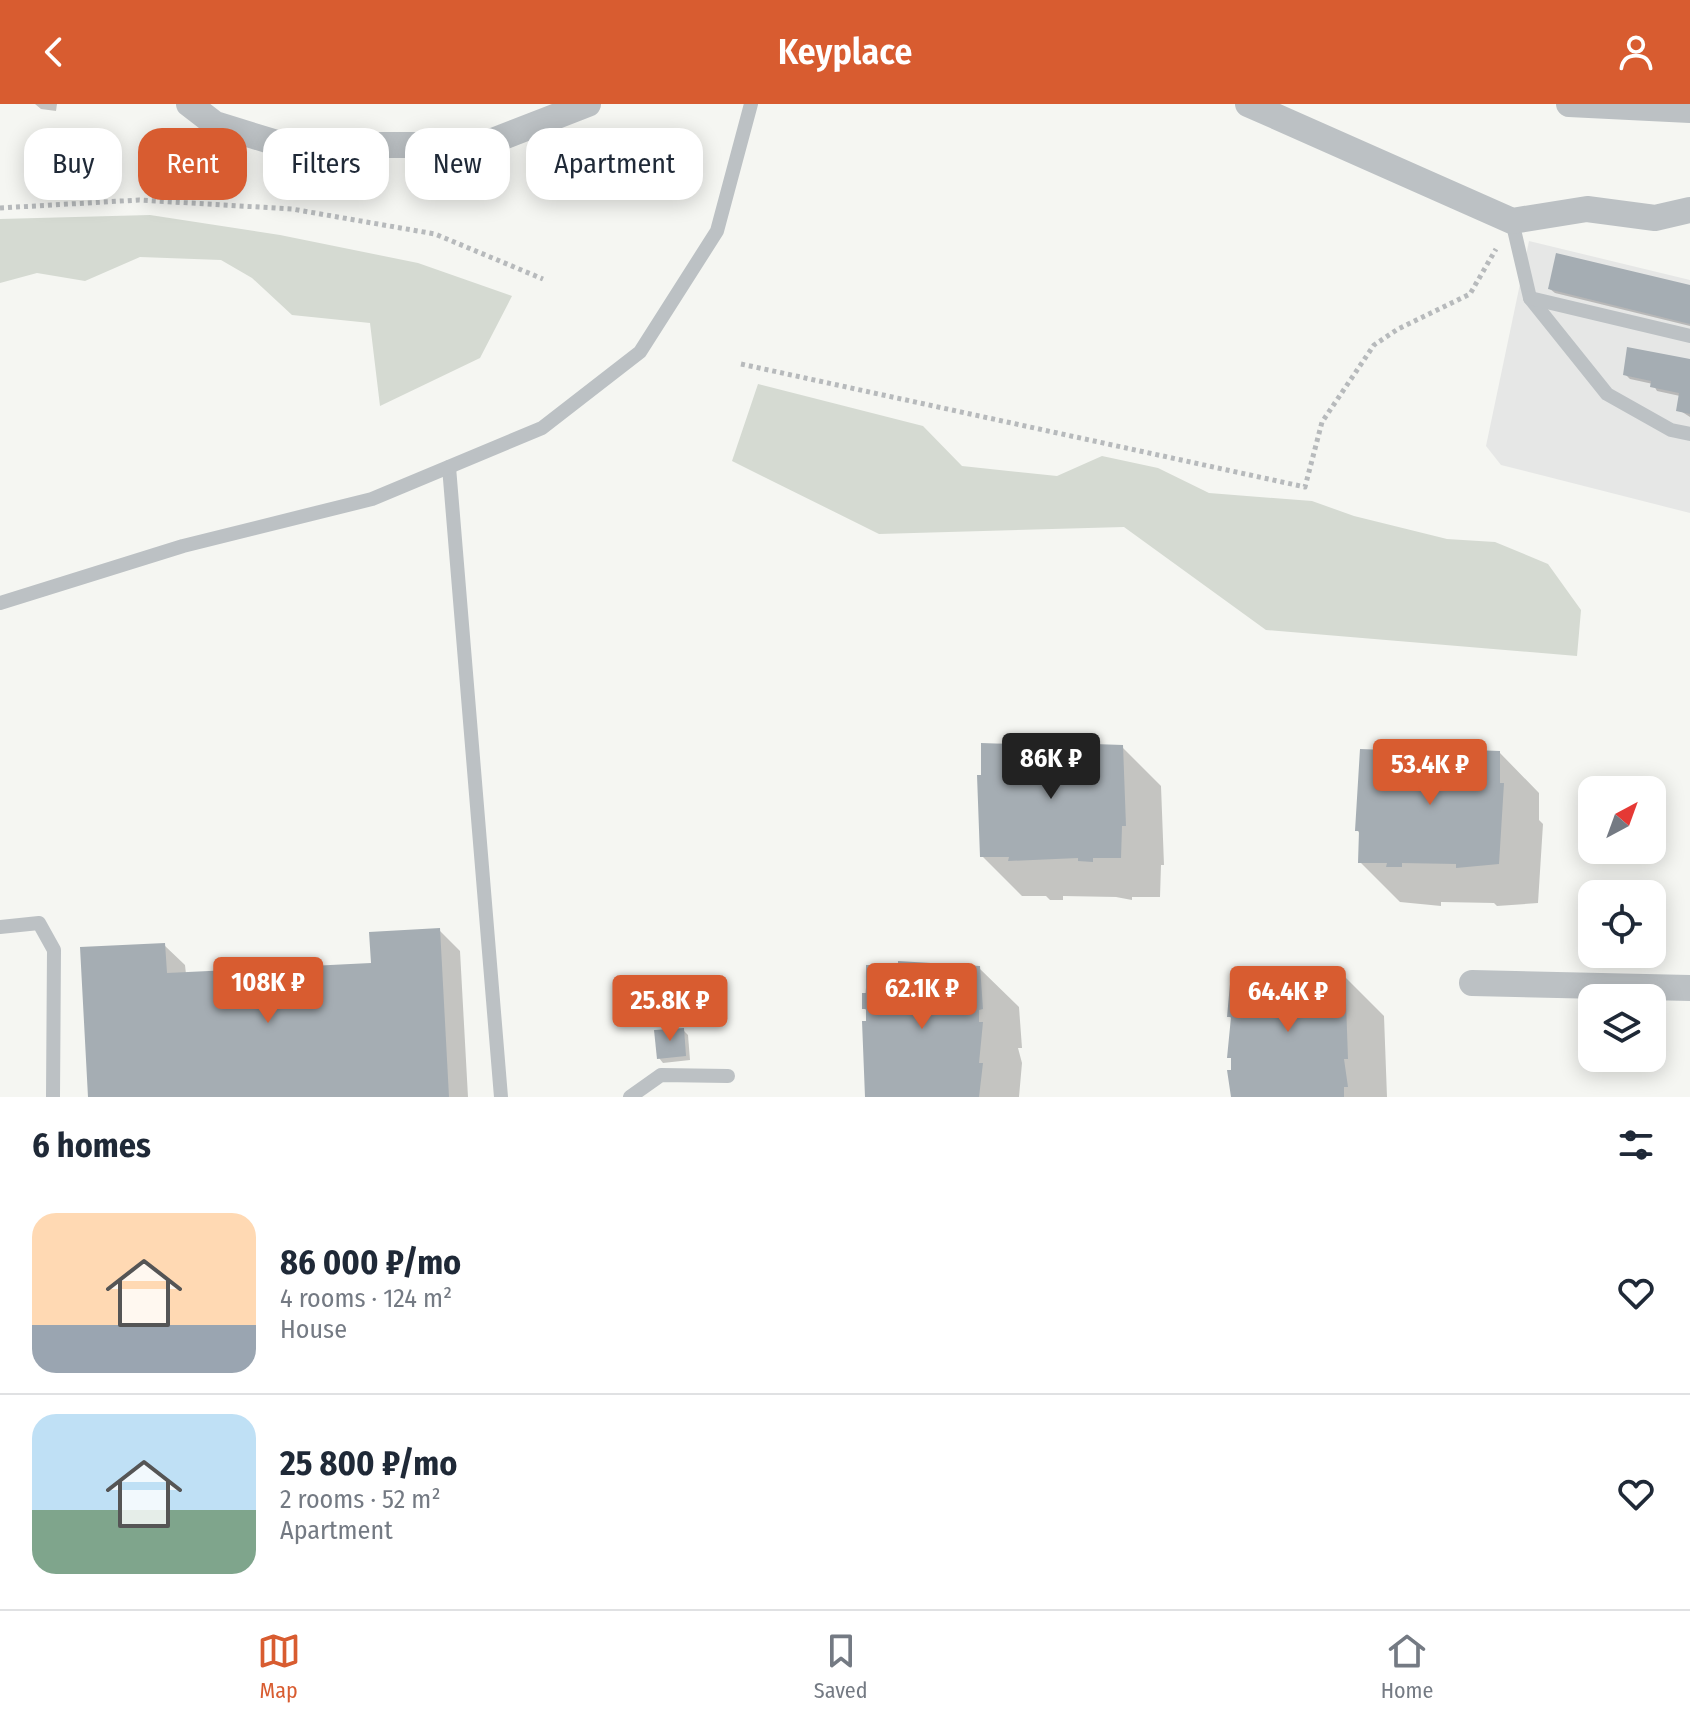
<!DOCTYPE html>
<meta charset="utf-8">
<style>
body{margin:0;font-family:"Fira Sans Condensed",sans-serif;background:#f2f2f3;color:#1f2937;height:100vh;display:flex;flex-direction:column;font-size:30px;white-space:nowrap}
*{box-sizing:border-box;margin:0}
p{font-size:26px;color:#747a83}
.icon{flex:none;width:44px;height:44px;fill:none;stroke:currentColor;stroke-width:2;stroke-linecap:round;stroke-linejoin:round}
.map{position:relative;height:993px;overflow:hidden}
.side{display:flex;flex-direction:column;background:#fff;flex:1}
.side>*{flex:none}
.guide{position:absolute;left:24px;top:24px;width:800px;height:72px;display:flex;gap:16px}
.needle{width:52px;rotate:41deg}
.controls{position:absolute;left:1578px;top:672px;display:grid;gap:16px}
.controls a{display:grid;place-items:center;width:88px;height:88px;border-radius:16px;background:#fff;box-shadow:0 4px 20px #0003;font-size:40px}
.price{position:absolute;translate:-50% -68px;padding:0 18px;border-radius:8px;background:#d85c30;color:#fff;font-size:26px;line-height:52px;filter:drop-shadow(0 2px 4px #0008)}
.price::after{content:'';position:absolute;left:50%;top:48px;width:24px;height:18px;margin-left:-12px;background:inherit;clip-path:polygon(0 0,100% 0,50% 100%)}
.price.current{background:#222;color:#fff}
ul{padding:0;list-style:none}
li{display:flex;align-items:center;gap:24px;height:200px;padding:0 32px}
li+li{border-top:2px solid #e0e1e3}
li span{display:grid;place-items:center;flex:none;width:224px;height:160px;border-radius:24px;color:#555}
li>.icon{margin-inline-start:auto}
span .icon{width:96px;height:96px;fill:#fffc;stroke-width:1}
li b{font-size:34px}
h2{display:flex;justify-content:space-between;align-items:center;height:96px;padding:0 32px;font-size:34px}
.tag{padding:0 28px;border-radius:24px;background:#fff;box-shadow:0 4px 20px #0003;font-size:28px;line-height:72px}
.tag.current{background:#d85c30;color:#fff}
header{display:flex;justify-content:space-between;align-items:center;height:104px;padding:0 32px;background:#d85c30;color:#fff;font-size:36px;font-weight:600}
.tabs{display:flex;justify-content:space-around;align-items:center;height:112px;border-top:2px solid #e0e1e3;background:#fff;font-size:22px;color:#747a83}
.tabs a{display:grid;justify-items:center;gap:4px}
.tabs .current{color:#d85c30}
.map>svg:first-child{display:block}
.built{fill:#e6e7e6}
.green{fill:#d5dad2}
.shadow{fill:#0003}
.building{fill:#a5adb3}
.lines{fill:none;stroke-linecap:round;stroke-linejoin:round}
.path{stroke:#b7babc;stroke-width:5;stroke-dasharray:4 4;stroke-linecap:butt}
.lane{stroke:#bcc1c4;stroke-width:14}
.street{stroke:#bcc1c4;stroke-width:26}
</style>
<header><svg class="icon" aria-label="back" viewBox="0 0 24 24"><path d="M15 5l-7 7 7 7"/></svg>Keyplace<svg class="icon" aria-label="person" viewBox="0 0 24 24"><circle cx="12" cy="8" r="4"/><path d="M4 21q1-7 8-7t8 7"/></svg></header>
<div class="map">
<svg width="1690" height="993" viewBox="0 0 1690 993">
<rect width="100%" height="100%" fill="#f5f6f2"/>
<polygon class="built" points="1529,137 1690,176 1690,409 1501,361 1486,342"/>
<g class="green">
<polygon points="150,111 280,131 418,159 512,192 480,254 380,302 370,219 292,211 252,174 221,156 140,153 85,177 37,169 0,179 0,115"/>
<polygon points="758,280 923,322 962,362 1057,372 1102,352 1158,364 1209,389 1312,397 1354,412 1447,435 1495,438 1548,460 1581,506 1577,552 1266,526 1124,423 879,430 732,357"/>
</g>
<g class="shadow">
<polygon points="35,0 57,0 56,7 41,5"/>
<polygon points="1690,183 1690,222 1555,189 1550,185"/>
<polygon points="1690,257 1690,313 1679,306 1680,292 1657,287 1653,280 1630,275 1625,270"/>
<polygon points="1024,638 1028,642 1080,642 1094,639 1098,642 1122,643 1161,682 1164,761 1161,761 1160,793 1132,793 1132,796 1116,793 1063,792 1063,796 1050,796 1046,792 1022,792 982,752 983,641"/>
<polygon points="1403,644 1406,648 1472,645 1475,648 1500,649 1539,689 1539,716 1543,720 1538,799 1497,802 1494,799 1441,798 1441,802 1400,798 1360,758 1360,730 1357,726 1361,647"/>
<polygon points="439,826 460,847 468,993 90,993 164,841 185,861 186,870 373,860"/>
<polygon points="947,860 951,864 979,864 1019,903 1022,944 1018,944 1022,959 1019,993 867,993 868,908 864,904 868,863"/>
<polygon points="1312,868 1316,871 1344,872 1384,912 1387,993 1231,993 1233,916 1229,912 1233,871"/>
<polygon points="683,926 688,931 690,956 663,959 659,954"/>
</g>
<g class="building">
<polygon points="1556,149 1690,181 1690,220 1548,185"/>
<polygon points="1627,243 1690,255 1690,310 1676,307 1679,289 1650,283 1651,277 1623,271"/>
<polygon points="1009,636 1025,636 1025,640 1079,640 1079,637 1095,637 1094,640 1123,641 1126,722 1122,722 1121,754 1093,754 1093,758 1078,757 1078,754 1008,757 1009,753 980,753 977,671 981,671 981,639 1010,640"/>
<polygon points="1388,642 1403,642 1403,646 1472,643 1472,646 1500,647 1500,679 1504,679 1499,760 1456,764 1456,760 1402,759 1402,763 1386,763 1387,759 1358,759 1359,727 1355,727 1360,645 1387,646"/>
<polygon points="440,824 449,993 88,993 80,843 165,839 167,869 371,859 369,828"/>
<polygon points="898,857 980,862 983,905 979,906 979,918 983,918 979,959 983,959 979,993 865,993 862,917 866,917 866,905 862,905 862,889 866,889 866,861 898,861"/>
<polygon points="1263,865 1345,870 1348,955 1344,955 1348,983 1344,983 1344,993 1231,993 1227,966 1231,966 1231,954 1227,954 1231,913 1227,913 1231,869 1263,869"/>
<polygon points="684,924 686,952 657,955 654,926"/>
</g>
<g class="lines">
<g class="path">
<polyline points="0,104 139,96 292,105 435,130 543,175"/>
<polyline points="741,260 1305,383 1322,318 1374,241 1398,225 1470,190 1496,145"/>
</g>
<g class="lane">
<polyline points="1512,117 1530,194 1607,290 1671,326 1690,330"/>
<polyline points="1530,194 1690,232"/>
<polyline points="449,363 501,993"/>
<polyline points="0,499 183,442 372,395 542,324 640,248 717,127 751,0"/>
<polyline points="0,823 39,819 54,846 53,993"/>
<polyline points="630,993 661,971 728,972"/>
</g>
<g class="street">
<polyline points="189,0 215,20 280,40 351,41 482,41 588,0"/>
<polyline points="1248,0 1512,117 1587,105 1655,114 1690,106"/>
<polyline points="1569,0 1690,6"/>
<polyline points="1472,879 1690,884"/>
</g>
</g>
</svg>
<div class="controls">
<a><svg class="needle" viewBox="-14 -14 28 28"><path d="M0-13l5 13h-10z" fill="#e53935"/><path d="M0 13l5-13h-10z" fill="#747a83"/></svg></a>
<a><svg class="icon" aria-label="locate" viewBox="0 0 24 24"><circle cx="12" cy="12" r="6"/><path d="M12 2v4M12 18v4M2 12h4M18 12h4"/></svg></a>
<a><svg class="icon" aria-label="layers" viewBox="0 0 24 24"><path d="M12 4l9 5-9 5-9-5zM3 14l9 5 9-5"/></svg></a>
</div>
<b class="price current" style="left:1051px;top:697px">86K ₽</b>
<b class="price" style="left:1430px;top:703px">53.4K ₽</b>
<b class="price" style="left:268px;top:921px">108K ₽</b>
<b class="price" style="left:922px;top:927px">62.1K ₽</b>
<b class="price" style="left:1288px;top:930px">64.4K ₽</b>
<b class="price" style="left:670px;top:939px">25.8K ₽</b>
<div class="guide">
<a class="tag">Buy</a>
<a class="tag current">Rent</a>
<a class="tag">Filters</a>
<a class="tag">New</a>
<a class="tag">Apartment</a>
</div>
</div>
<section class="side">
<h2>6 homes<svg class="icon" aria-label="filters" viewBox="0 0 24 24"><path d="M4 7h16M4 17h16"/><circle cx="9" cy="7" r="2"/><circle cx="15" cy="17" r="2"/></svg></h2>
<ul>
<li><span style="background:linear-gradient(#ffd9b3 70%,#9aa5b1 0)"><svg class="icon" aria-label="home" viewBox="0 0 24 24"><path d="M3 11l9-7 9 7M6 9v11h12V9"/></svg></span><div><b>86 000 ₽/mo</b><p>4 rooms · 124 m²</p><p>House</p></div><svg class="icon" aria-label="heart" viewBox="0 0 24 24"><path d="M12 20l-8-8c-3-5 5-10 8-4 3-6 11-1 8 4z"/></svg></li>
<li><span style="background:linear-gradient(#bfe0f5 60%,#7fa58c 0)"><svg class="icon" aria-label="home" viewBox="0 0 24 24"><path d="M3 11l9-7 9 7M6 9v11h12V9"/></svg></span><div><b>25 800 ₽/mo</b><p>2 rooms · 52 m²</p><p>Apartment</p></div><svg class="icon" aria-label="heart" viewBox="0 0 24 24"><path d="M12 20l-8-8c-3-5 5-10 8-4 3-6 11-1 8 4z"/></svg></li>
</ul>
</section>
<nav class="tabs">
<a class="current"><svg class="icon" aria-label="map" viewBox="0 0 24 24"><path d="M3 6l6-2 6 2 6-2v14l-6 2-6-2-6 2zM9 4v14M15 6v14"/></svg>Map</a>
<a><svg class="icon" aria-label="saved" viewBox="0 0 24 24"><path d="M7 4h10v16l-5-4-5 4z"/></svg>Saved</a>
<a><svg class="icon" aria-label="home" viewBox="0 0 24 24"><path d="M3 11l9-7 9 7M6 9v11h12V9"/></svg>Home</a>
</nav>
